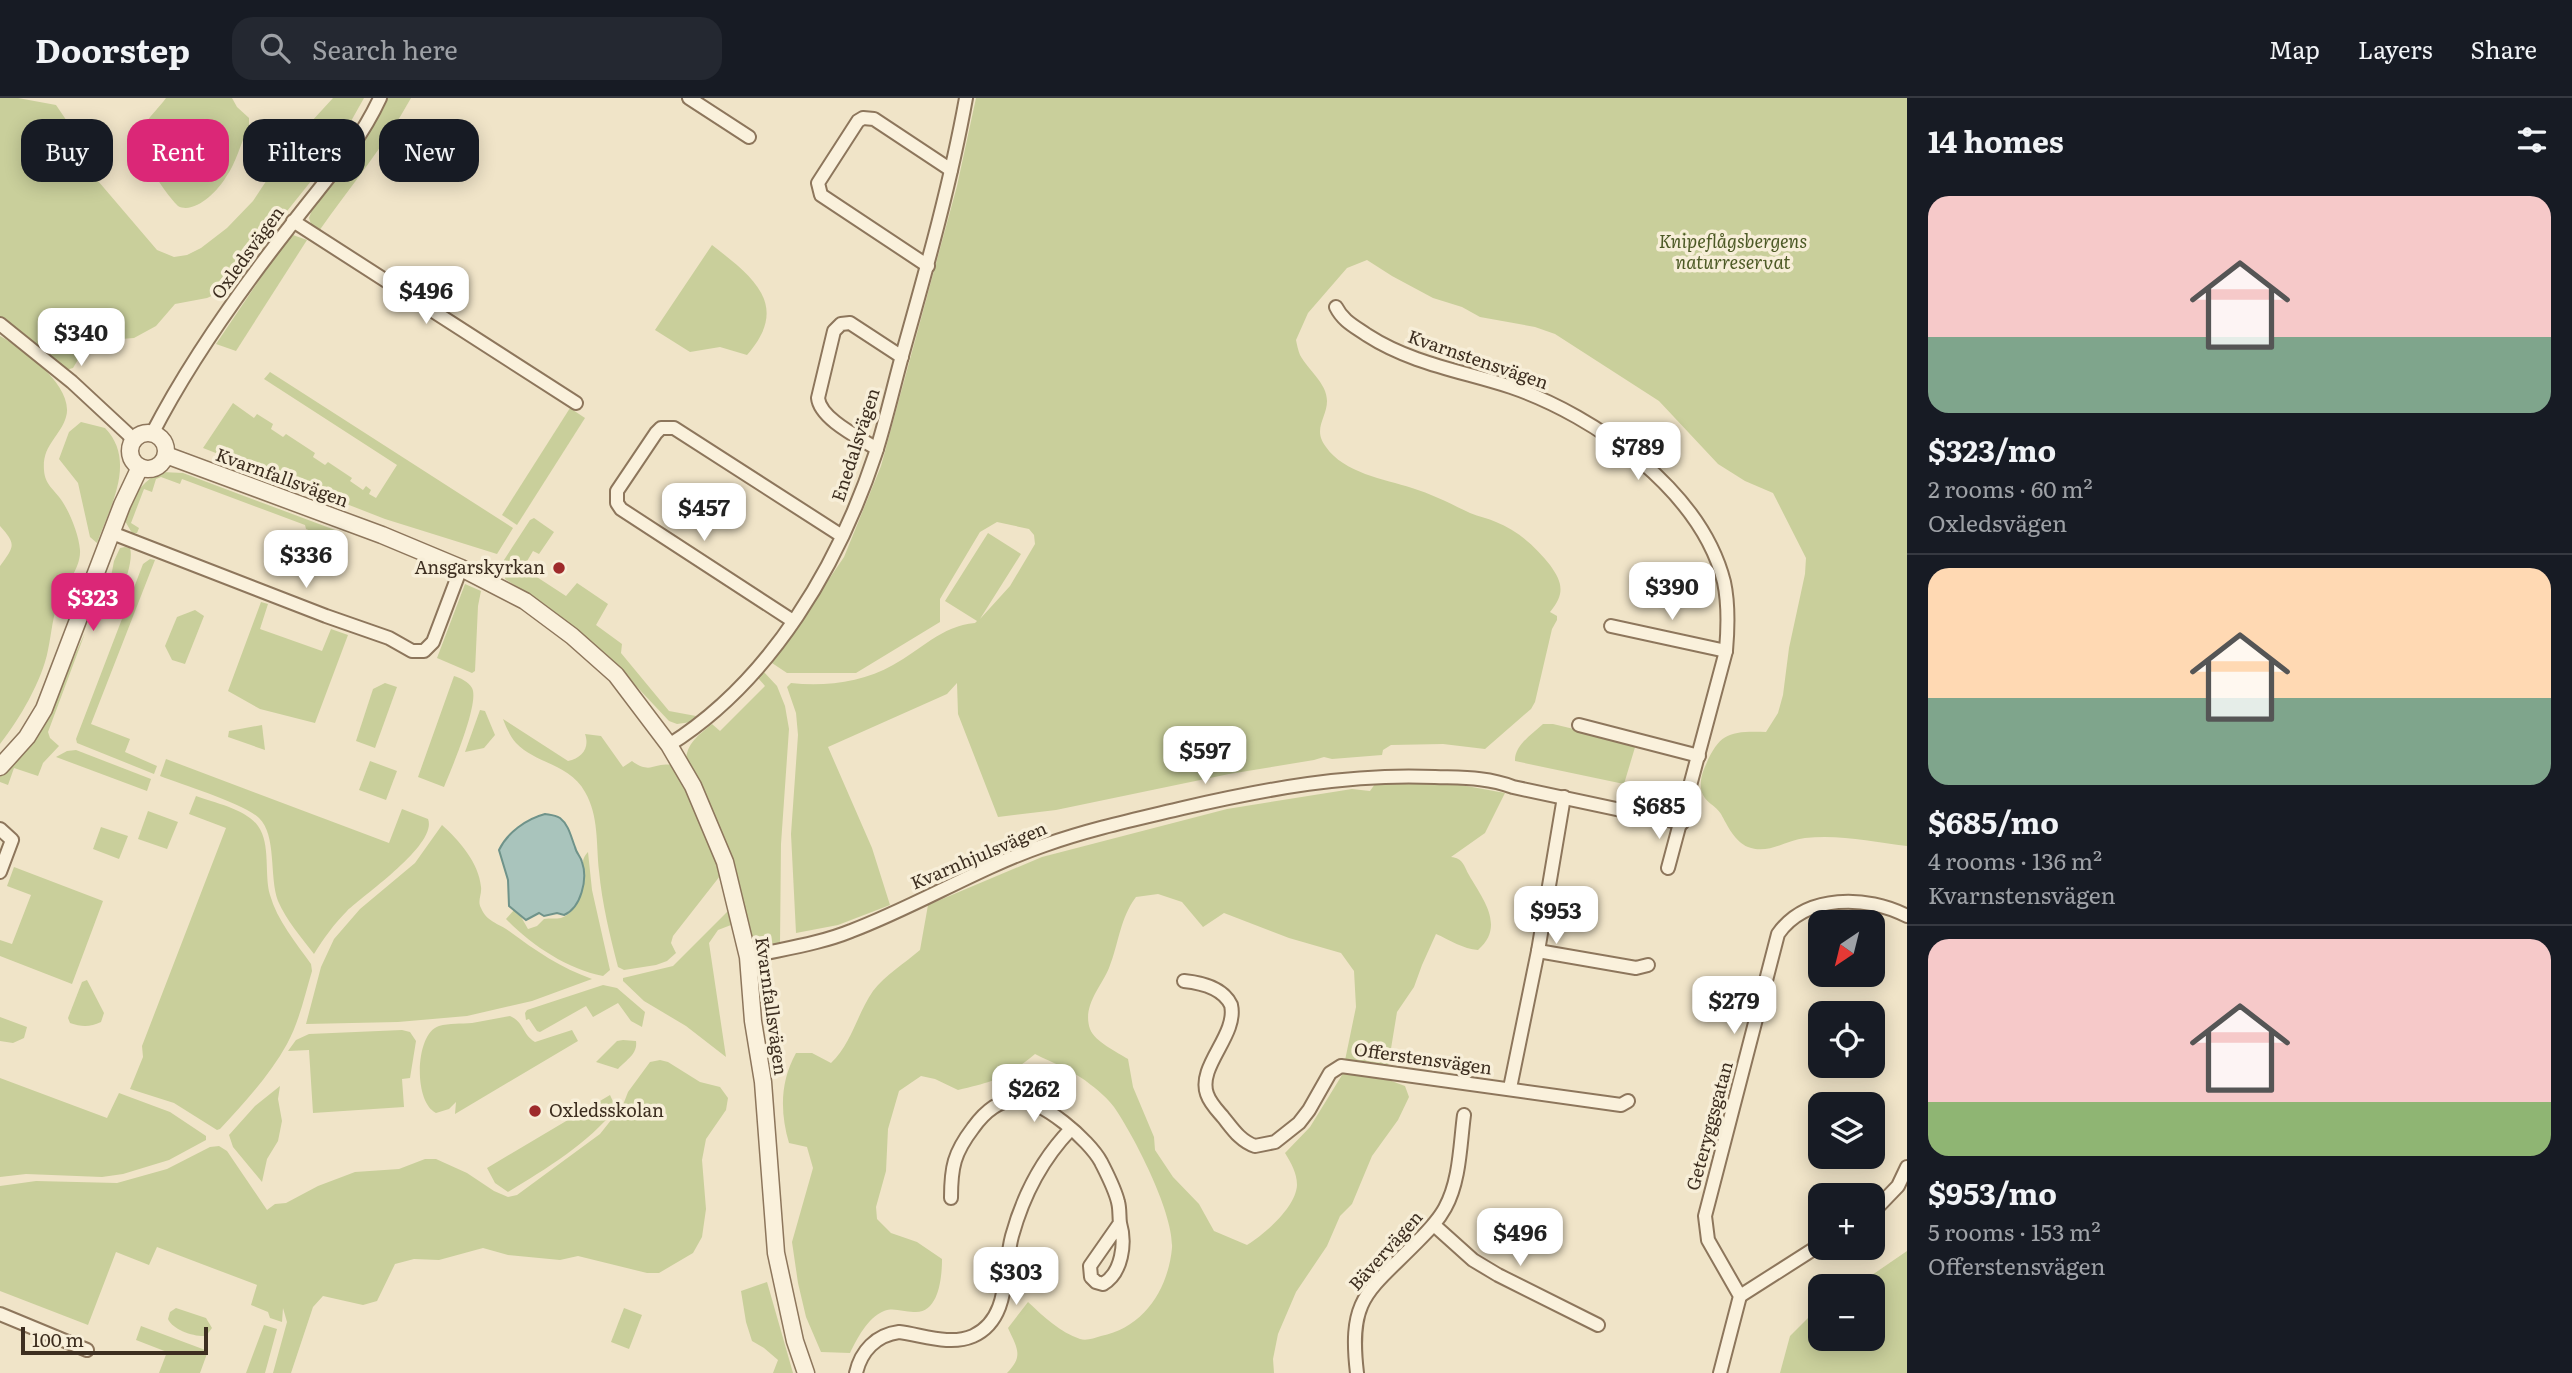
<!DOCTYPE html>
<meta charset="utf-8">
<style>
body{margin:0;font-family:Literata,serif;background:#242831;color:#f1f3f6;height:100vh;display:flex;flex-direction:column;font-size:26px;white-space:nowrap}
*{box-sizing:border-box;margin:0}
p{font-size:23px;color:#9ea1a6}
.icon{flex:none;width:38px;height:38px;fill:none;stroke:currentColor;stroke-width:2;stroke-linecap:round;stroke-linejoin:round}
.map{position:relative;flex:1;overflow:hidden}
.drawer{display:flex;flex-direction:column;background:#171b24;width:665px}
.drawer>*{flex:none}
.hud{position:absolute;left:21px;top:21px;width:665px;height:63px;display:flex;gap:14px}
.needle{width:46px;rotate:215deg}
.buttons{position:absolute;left:1808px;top:812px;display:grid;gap:14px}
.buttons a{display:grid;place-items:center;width:77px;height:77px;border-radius:14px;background:#171b24;box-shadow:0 4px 18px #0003;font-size:35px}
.scale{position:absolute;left:21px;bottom:18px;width:187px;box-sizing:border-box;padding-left:7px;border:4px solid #3d2e20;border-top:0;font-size:19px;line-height:24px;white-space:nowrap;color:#3d2e20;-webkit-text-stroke:5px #f7eed8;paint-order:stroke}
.price{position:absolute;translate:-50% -60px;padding:0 16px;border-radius:14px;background:#fff;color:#222;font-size:23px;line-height:46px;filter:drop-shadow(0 2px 4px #0008)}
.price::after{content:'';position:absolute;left:50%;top:42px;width:21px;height:16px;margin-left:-10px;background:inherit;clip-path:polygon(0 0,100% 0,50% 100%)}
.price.active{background:#db2777;color:#fff}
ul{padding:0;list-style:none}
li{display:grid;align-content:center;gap:14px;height:371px;padding:0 21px}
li+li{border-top:2px solid #363941}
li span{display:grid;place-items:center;height:217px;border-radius:21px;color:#555}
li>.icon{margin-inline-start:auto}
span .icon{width:126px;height:126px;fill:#fffc;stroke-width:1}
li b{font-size:30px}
h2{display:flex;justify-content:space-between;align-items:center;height:84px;padding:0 21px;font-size:30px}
.chip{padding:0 24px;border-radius:21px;background:#171b24;box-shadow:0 4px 18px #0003;font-size:24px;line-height:63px}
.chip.active{background:#db2777;color:#fff}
header{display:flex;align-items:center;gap:42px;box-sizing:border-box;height:98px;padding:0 35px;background:#171b24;border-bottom:2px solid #363941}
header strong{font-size:33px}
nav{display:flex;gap:38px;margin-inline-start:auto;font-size:24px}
.search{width:490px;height:63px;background:#242831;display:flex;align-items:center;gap:18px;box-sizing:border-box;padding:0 24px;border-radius:21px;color:#9ea1a6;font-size:26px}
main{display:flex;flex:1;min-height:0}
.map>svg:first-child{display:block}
.green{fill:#c9cf9b;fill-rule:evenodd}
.water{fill:#a9c4bc;stroke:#6f938a;stroke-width:2}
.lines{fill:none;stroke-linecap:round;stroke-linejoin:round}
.minor-casing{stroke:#8d765c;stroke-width:16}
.tertiary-casing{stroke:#8d765c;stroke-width:19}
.minor{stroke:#faf1dc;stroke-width:12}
.tertiary{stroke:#faf1dc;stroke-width:16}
.poi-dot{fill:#9e2a2b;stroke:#f7eed8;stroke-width:2.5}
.labels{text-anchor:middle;stroke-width:7;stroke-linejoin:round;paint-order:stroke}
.park-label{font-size:18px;font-style:italic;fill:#4d5a26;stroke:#f7eed8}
.street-label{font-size:18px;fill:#3d2e20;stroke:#f7eed8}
.poi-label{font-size:18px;fill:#3d2e20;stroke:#f7eed8;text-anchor:end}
</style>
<header>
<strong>Doorstep</strong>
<div class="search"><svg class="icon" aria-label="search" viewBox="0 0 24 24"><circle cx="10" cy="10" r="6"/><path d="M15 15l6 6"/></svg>Search here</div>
<nav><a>Map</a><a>Layers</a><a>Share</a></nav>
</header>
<main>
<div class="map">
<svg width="1907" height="1275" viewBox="0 0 1907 1275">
<rect width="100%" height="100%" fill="#f0e4c8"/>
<g class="green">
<polygon points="0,0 18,0 56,7 73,32 71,44 75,56 157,152 174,159 187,157 201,150 227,130 253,103 290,47 333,0 364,0 332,57 223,193 207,200 175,206 156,228 134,240 108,242 85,250 73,270 66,272 0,220"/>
<path d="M166 0H232L237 9 249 20V29C240 45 237 64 226 79 218 93 194 117 178 108 162 92 134 50 145 27 150 17 160 9 166 0Z"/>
<path d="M386 0H411C385 47 350 89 319 133L311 126 309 120 312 112 350 61Z"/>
<path d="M976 0H1907V748C1873 744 1839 736 1805 740 1786 742 1768 757 1748 749 1735 744 1727 727 1721 716 1716 708 1707 705 1703 697 1699 689 1701 678 1704 671 1719 635 1728 633 1766 634L1778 615 1783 597 1789 550 1805 476 1806 460 1773 395 1745 383 1718 366 1659 303 1555 236 1535 229 1480 219 1462 209 1433 200 1392 178 1367 162 1347 170 1308 215 1296 242C1297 247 1298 252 1300 257 1308 272 1327 285 1327 303 1327 320 1312 331 1326 349 1344 375 1384 381 1412 390 1432 396 1451 406 1470 415 1479 419 1488 420 1496 424 1517 432 1536 449 1550 467 1563 485 1565 496 1550 514L1557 518V522L1552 531 1535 604 1531 611 1485 651 1443 646 1391 647 1383 652 1382 657 1332 661 1324 659 1314 662 1229 676 1056 712 998 719 958 616 957 585 947 596 828 649 872 750 890 807 838 827 796 835 791 736 798 637 796 615 787 589 791 585C825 589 863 584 893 567 921 552 941 528 975 525L977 523 945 503 988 435 1021 456 980 521 1010 488 1035 446 1034 437 1029 431 997 424 980 434 940 501V524L856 575H787L772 565 844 459 881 368 957 88Z"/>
<polygon points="293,137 307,142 236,253 216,246 287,141"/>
<path d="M712 147C753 179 791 207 747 257L720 249 690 254 655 232Z"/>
<path d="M0 238C24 251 75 289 66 319 60 339 42 347 44 372 45 387 54 391 62 403 70 415 79 437 80 452 81 470 66 485 60 501 52 518 52 534 48 552 42 583 19 622 0 646V468C14 448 17 447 0 428Z"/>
<polygon points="270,274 513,430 497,456 385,421 203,350 233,305 254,320 257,316 273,326 271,331 283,339 286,336 315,355 313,359 325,367 328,364 352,380 350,383 363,392 366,388 371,392 369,396 376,400 397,367 264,281"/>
<polygon points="570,310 585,320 517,427 502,417"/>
<path d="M81 324 105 330C137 363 110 409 97 445L90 439 78 385 59 361 69 334Z"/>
<path d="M162 374 183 375 335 432 345 447 306 431 305 427 182 381 180 386 161 379 156 381 152 394 144 391 131 425 139 430 137 435H132L125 423C129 402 142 382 162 374Z"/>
<polygon points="534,420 554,434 539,456 533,453 523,470 566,498 577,485 608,506 596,527 622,546 621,555 669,613 696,618 691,624 677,626 669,623 606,556 543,505 505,481 504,462 530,422"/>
<path d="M125 449 130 450C135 465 117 508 107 520L98 517 112 490 109 489 114 463 120 450Z"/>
<polygon points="150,461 155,462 91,626 130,641 125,654 157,668 154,676 77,645 76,641 143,466"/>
<polygon points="465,486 481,493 478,508 475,573 472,575 437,560"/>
<polygon points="261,504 268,506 260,531 322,553 331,531 348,537 315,625 260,611 228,593"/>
<polygon points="195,512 204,518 185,566 172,562 165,548 177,519"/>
<path d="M85 535 48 634 50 640 59 648 43 665 38 678 14 670 8 687 0 684V679C52 635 57 592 85 535Z"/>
<path d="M763 573 777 588 785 608 789 631 781 746 780 846 762 847 748 837 686 664C686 645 699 637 712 626L720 633 765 588 758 580Z"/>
<path d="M454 578C460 580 468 583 472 590 480 604 451 672 444 689L418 679Z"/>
<polygon points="385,585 397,589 375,650 356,643 373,591"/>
<polygon points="480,612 485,613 495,637 484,650 465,654"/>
<path d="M503 621 568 663C582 660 590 650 585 636L601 638 623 669 632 663C652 678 655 662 675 668L708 740 720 778 673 838 671 845 676 855 667 863 656 867 624 872 618 869C610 838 602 805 599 773 596 746 599 718 585 694 570 666 536 666 516 645 510 638 506 629 503 621Z"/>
<path d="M1543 626H1553L1636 646 1624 686 1515 663C1514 648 1532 636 1543 626Z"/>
<polygon points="262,627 265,652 228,639 229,633"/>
<polygon points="76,652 151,681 147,693 56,659 67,653"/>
<path d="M166 661 389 745 402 711 428 721C438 746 365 796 347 813 334 826 324 840 314 856 302 840 286 822 278 803 269 779 277 737 259 720 243 705 183 687 160 678Z"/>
<polygon points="370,663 397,673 386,702 359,692"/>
<path d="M1384 685 1461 687 1505 695 1485 735 1451 759C1463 760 1464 768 1469 777 1482 800 1506 828 1478 852 1463 851 1450 842 1436 836L1422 867 1414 889 1397 914 1386 981 1405 988 1409 999 1398 1022 1372 1058 1352 1106 1340 1118 1327 1148 1296 1194 1278 1236 1273 1261 1274 1275H1007C1024 1258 1017 1250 1008 1230L1028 1204C1044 1219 1060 1234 1080 1241 1087 1243 1094 1240 1101 1238 1143 1230 1168 1192 1172 1150 1174 1115 1134 1038 1114 1009 1108 1001 1099 993 1091 987 1076 974 1053 965 1035 956 1006 980 993 984 958 992L935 981 921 978 899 993 888 1031 886 1073 876 1109 877 1121 891 1135 917 1144 942 1161C942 1179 939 1214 916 1214 905 1215 895 1209 884 1213 867 1220 857 1241 850 1255L821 1254 806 1219 798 1185 792 1144 813 1070 807 1049 789 1045C780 1014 780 984 796 955H812L831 965C852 945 857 916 873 893 885 877 905 865 920 852L928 807 1042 759 1227 711 1352 691 1370 693 1375 686ZM1158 796 1182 804 1203 829 1224 815 1289 840 1341 855 1354 873 1356 909 1342 977 1310 1029 1285 1055C1291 1065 1297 1075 1297 1087 1296 1109 1265 1136 1247 1147L1214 1133 1199 1106 1173 1079 1155 1052 1154 1039 1133 989 1128 961C1117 954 1095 944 1090 931 1082 908 1101 889 1109 870 1119 845 1120 820 1136 799Z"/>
<path d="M196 698C215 705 246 711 258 728 271 746 264 776 270 797 277 822 296 845 311 866L312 873C305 897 299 924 287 946 270 977 244 1005 220 1031L217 1032 174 1005 130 991 143 959 142 948 226 730 189 716Z"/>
<polygon points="148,713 178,724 167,751 138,741"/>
<path d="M442 727C459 742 479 765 481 789 482 797 477 803 481 810 487 824 498 825 509 833 536 853 561 870 592 881L532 903 467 918 398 924 306 926 321 869 334 841 360 811 415 765Z"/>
<polygon points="101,729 128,738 119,761 93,751"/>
<path d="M588 754 592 792 610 872 603 878C567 871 531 847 506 821L514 812 520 817 528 831 537 828 544 821C550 820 556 821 561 820 575 816 582 794 584 781 585 771 579 763 588 754Z"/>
<polygon points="14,769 103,803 72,886 0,858 0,842 12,846 31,797 7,788"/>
<polygon points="728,813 731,827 718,832 709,845 726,959 686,928 644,903 623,883 623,880 673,868"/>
<path d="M87 882 104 915 101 924C90 929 82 929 70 925L68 920 82 884Z"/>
<polygon points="603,887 617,890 645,914 642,929 631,923 618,905 593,919 586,908 540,934 537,933 529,921 526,922 525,915 527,912"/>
<path d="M510 918C524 924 522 936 535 944L572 932 578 943 455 1016 456 1004 449 1011 436 1015C413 1004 415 935 439 928 449 925 462 926 472 925 485 923 497 920 510 918Z"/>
<polygon points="0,919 27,929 24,940 13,945 0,943"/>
<polygon points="402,932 410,934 416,943 410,980 402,981 404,1009 313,1015 309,952 288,953 296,942 309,936"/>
<path d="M623 942 636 943C638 956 626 962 618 971L596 964 617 943Z"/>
<polygon points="660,962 668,964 700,984 720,989 728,1000 726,1012 706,1041 702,1062 706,1111 702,1139 693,1155 659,1175 647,1175 578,1158 560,1162 508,1157 483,1150 439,1162 414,1161 395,1166 377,1203 363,1207 323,1198 313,1209 291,1275 273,1275 287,1224 283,1210 282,1224 270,1220 268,1214 251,1207 257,1187 157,1149 149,1167 116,1154 88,1227 0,1193 0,1088 36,1083 117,1085 167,1071 210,1049 219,1048 227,1053 267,1112 275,1106 286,1105 318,1088 355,1074 399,1071 425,1061 436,1061 467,1075 494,1093 508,1099 517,1097 600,1036 623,1007 628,994 650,964"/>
<polygon points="0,980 107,1020 119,995 170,1014 206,1038 206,1042 169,1062 123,1076 102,1079 26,1076 0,1079"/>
<polygon points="280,988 278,1001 282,1023 278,1043 267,1061 262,1084 233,1049 229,1037 255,1008"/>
<path d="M610 997 616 1010C588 1046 547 1070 508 1094L495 1085 487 1070Z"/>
<polygon points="1907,1153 1907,1275 1780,1275 1790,1238 1820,1208 1820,1241 1872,1241 1872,1188 1856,1188"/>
<polygon points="767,1184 793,1275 773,1275 778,1262 764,1250 752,1243 746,1224 741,1193"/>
<path d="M176 1210 206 1220 212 1230 206 1238C194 1239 173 1232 168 1221L170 1214Z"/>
<polygon points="624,1210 642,1217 629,1251 611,1244"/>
<polygon points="264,1227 277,1231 265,1275 246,1275"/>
<polygon points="141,1228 208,1253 200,1275 159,1275 167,1254 136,1242"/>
</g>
<path class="water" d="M545 716C551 717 555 717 560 720 569 727 571 739 575 749 576 755 581 759 582 764 588 781 581 810 564 817L557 815 544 818 539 815 526 822 509 808 508 782 499 752C507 735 526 721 545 716Z"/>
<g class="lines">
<g class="minor-casing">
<g id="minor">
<polyline points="689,0 749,39"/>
<polyline points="293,123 576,305"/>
<polyline points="928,168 821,97 818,85 858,23 863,20 874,21 951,72"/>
<path d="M1336 209C1343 223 1354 228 1367 237 1412 266 1462 273 1511 289 1596 318 1701 393 1724 484 1729 507 1728 530 1726 553L1668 770"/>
<polyline points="0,226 72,284 128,336 134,344"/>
<path d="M152 336C189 264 238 195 288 131 320 88 357 50 380 0"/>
<path d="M877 351C860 340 820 321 818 300L834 233 841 226 850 225 902 259"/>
<polyline points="112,435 326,518 389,540 412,553 424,553 433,544 461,470"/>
<polyline points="793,523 621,411 617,405 617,393 656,335 661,330 674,330 842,438"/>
<polyline points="1611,528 1726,553"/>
<polyline points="1579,627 1699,658"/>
<path d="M669 647C772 582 839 466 876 354 887 319 895 282 905 247 928 165 951 83 966 0"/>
<polyline points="0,731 12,742 0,774"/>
<polyline points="1538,853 1636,870 1648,867"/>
<path d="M748 859C782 851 819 846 851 833 917 808 978 770 1045 747 1090 731 1137 721 1183 710 1266 691 1350 675 1435 679 1463 680 1487 679 1513 689L1682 725"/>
<path d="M1184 883C1203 885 1223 890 1231 907 1238 937 1197 968 1207 996 1210 1005 1217 1012 1223 1019 1232 1030 1240 1043 1255 1048L1275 1044 1299 1025 1309 1012 1330 975 1341 968 1621 1007 1628 1003"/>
<polyline points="1510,990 1538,853 1564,699"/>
<path d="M951 1100C951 1069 954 1055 973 1030 983 1016 998 1002 1016 1002 1042 1001 1089 1042 1101 1064 1107 1076 1115 1091 1118 1104 1120 1111 1119 1118 1120 1125L1090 1168 1091 1179 1096 1184 1103 1186C1122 1175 1126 1145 1120 1125"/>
<polyline points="1872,1115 1898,1088 1907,1069"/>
<polyline points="1434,1127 1473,1162 1498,1177 1598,1227"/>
<polyline points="1740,1198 1820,1147"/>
<polyline points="0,1216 87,1252"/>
<path d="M856 1275C861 1253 876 1237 899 1234 923 1237 950 1248 973 1238 1011 1221 1003 1171 1012 1138 1023 1098 1043 1060 1071 1031"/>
<path d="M1357 1275C1348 1199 1368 1194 1418 1143 1428 1133 1438 1123 1445 1110 1460 1083 1460 1047 1464 1017"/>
<path d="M1720 1275 1740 1198 1708 1142 1705 1118 1778 836C1806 796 1867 797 1907 818"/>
</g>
</g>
<g class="tertiary-casing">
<g id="tertiary">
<circle cx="148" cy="353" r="18"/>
<polyline points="166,357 382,437 461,470 525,503 572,538 616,577 669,647 693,688 725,764 748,859 753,923 763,984 776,1155 795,1243 806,1275"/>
<polyline points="0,669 27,639 44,611 122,407 140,369"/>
</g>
</g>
<use href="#minor" class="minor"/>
<use href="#tertiary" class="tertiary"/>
</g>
<g class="poi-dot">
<circle cx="559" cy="470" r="7"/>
<circle cx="535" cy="1013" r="7"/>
</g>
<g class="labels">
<g class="park-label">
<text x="1733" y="150">Knipeflågsbergens<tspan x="1733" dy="21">naturreservat</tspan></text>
</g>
<g class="street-label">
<text transform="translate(248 155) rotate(-54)" y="6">Oxledsvägen</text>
<text transform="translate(1478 262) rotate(19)" y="6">Kvarnstensvägen</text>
<text transform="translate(856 347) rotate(-72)" y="6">Enedalsvägen</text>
<text transform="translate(282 380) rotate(20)" y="6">Kvarnfallsvägen</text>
<text transform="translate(979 758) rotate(-23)" y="6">Kvarnhjulsvägen</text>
<text transform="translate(771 908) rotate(82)" y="6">Kvarnfallsvägen</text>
<text transform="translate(1423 961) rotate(8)" y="6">Offerstensvägen</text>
<text transform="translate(1710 1028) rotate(-75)" y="6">Geteryggsgatan</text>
<text transform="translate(1386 1153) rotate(-48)" y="6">Bävervägen</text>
</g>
<g class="poi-label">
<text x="545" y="476">Ansgarskyrkan</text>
<text x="549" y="1019" text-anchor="start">Oxledsskolan</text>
</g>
</g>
</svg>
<div class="buttons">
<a><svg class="needle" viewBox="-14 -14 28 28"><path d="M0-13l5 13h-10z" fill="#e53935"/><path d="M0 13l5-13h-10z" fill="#9ea1a6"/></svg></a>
<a><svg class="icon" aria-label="locate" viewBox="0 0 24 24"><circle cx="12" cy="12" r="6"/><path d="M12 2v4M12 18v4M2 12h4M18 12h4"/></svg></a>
<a><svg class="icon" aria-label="layers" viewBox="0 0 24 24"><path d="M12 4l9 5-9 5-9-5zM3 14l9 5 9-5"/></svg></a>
<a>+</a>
<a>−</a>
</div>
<div class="scale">100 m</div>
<b class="price" style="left:426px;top:228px">$496</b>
<b class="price" style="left:81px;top:270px">$340</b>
<b class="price" style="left:1638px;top:384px">$789</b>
<b class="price" style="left:704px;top:445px">$457</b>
<b class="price" style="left:306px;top:492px">$336</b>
<b class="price" style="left:1672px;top:524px">$390</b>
<b class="price active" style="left:93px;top:535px">$323</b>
<b class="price" style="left:1205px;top:688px">$597</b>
<b class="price" style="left:1659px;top:743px">$685</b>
<b class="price" style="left:1556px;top:848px">$953</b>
<b class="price" style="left:1734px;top:938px">$279</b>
<b class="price" style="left:1034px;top:1026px">$262</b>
<b class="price" style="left:1520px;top:1170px">$496</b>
<b class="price" style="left:1016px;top:1209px">$303</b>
<div class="hud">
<a class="chip">Buy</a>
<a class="chip active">Rent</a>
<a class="chip">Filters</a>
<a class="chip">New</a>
</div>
</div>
<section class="drawer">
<h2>14 homes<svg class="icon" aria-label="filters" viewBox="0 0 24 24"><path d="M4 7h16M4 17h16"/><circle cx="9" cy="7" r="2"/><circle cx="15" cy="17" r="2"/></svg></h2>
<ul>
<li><span style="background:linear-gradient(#f6c9c9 65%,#7fa58c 0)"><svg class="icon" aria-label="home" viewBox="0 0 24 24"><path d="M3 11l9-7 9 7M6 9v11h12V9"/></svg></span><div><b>$323/mo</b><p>2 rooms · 60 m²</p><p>Oxledsvägen</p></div></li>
<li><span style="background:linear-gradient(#ffd9b3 60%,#7fa58c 0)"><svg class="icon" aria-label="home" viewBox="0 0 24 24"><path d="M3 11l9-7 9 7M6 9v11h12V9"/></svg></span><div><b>$685/mo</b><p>4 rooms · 136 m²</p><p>Kvarnstensvägen</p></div></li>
<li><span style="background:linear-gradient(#f6c9c9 75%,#8fb573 0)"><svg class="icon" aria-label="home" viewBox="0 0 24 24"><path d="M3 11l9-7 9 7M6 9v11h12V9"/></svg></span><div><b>$953/mo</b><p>5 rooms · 153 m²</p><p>Offerstensvägen</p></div></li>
</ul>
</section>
</main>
